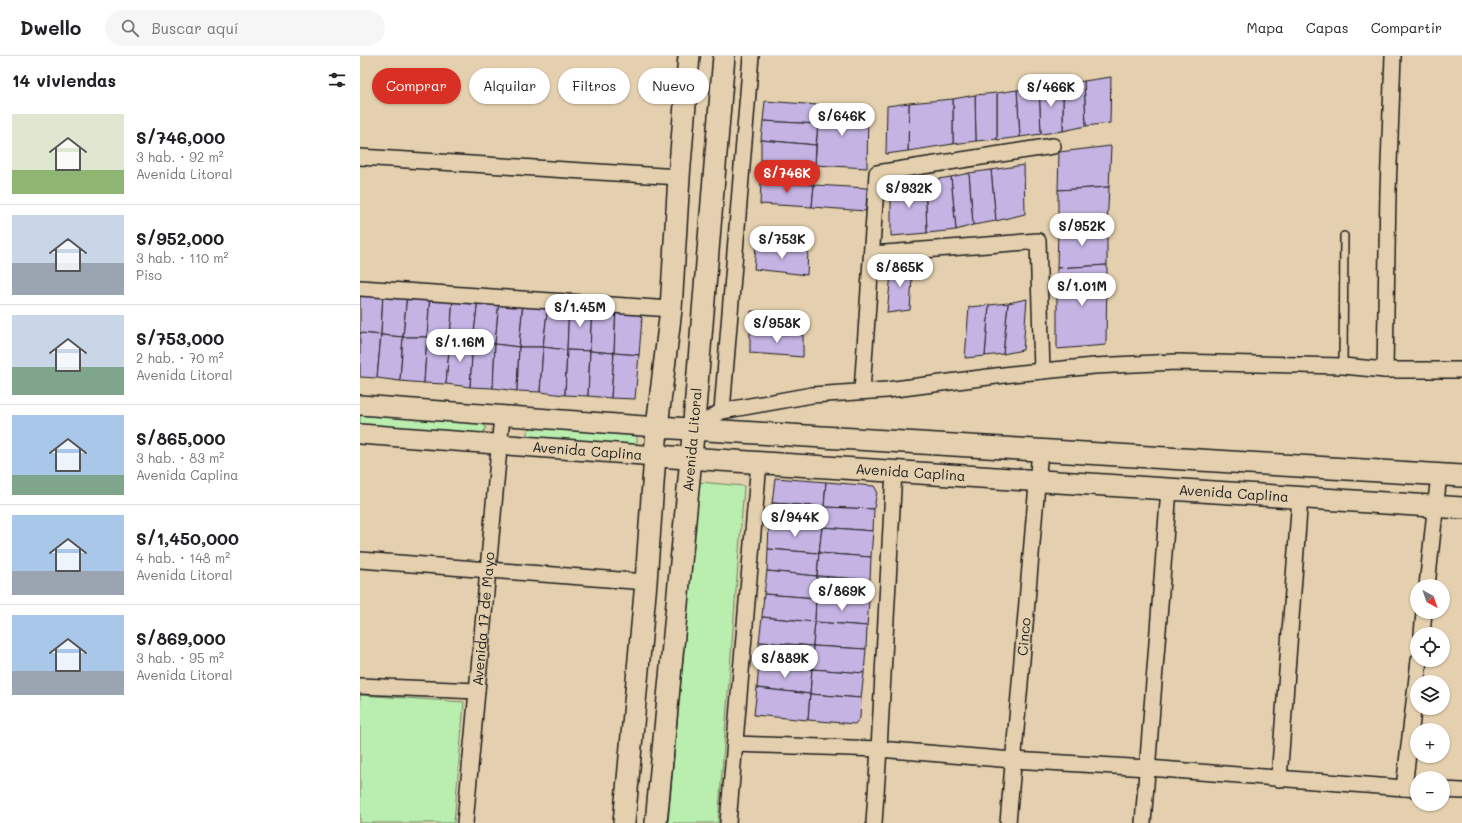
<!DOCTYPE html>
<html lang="es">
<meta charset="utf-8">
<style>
body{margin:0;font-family:Mali,sans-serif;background:#f6f6f6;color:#202124;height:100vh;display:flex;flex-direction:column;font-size:15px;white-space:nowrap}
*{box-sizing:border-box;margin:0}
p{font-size:13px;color:#757577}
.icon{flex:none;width:22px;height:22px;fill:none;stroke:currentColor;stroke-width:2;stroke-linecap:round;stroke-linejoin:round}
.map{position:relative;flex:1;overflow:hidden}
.details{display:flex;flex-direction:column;background:#fff;width:360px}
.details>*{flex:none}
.banner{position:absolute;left:12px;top:12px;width:380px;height:36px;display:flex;gap:8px}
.needle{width:26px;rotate:140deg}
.controls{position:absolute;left:1050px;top:523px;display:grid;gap:8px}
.controls a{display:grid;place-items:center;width:40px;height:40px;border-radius:50%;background:#fff;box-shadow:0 1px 3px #0004;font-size:20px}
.price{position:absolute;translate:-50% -34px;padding:0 9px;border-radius:14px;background:#fff;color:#222;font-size:13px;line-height:26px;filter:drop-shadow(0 1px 2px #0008)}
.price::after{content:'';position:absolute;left:50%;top:24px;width:12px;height:9px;margin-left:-6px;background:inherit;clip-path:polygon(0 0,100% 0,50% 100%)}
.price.on{background:#d93025;color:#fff}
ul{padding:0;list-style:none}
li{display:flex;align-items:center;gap:12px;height:100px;padding:0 12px}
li+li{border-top:1px solid #e0e0e0}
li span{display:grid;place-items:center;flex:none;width:112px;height:80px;border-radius:0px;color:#555}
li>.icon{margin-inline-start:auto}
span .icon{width:48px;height:48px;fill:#fffc;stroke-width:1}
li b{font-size:17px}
h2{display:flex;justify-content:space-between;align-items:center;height:48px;padding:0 12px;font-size:17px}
.tag{padding:0 14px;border-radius:18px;background:#fff;box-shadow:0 1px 3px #0004;font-size:14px;line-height:36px}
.tag.on{background:#d93025;color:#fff}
header{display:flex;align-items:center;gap:24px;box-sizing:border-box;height:56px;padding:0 20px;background:#fff;border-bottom:1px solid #e0e0e0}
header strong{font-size:19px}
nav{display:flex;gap:22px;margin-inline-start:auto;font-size:14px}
.search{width:280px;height:36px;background:#f6f6f6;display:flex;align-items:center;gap:10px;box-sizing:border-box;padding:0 14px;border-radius:22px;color:#757577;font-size:15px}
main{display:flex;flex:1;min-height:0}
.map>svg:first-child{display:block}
.green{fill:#baeeae;stroke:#6b8565}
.building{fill:#c4b3e3;stroke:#1c1c1c}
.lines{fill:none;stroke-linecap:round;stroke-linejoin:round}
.service-casing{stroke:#1c1c1c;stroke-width:10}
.minor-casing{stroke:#1c1c1c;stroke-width:18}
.tertiary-casing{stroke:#1c1c1c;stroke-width:22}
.secondary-casing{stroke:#1c1c1c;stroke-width:24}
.service{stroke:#e4d0ae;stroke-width:7}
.minor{stroke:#e4d0ae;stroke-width:15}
.tertiary{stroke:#e4d0ae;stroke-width:19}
.secondary{stroke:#e4d0ae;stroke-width:21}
.labels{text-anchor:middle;stroke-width:3.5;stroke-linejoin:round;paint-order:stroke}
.street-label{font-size:14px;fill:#1c1c1c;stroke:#e4d0ae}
</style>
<header>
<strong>Dwello</strong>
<div class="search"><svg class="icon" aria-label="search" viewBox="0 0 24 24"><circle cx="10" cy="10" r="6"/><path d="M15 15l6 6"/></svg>Buscar aquí</div>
<nav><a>Mapa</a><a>Capas</a><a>Compartir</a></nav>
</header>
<main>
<section class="details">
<h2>14 viviendas<svg class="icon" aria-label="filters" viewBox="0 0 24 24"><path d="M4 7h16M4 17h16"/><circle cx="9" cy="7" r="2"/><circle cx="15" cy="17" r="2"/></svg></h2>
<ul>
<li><span style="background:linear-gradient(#dfe7d0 70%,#8fb573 0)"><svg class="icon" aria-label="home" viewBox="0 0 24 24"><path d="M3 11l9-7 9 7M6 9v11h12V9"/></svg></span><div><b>S/746,000</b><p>3 hab. · 92 m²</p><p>Avenida Litoral</p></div></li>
<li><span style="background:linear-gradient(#c9d6e8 60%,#9aa5b1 0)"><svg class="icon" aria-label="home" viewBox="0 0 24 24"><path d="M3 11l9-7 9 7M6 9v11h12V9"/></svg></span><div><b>S/952,000</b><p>3 hab. · 110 m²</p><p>Piso</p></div></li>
<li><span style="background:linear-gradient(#c9d6e8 65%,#7fa58c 0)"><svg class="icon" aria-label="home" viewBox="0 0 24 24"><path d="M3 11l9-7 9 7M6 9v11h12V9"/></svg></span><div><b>S/753,000</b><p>2 hab. · 70 m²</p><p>Avenida Litoral</p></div></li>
<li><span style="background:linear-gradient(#a9c7e8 75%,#7fa58c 0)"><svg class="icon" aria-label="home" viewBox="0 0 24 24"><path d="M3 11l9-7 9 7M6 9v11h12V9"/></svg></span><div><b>S/865,000</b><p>3 hab. · 83 m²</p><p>Avenida Caplina</p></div></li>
<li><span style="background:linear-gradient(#a9c7e8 70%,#9aa5b1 0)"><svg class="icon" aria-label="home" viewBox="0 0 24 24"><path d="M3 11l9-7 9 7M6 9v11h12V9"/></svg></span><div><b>S/1,450,000</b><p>4 hab. · 148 m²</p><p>Avenida Litoral</p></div></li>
<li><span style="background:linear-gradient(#a9c7e8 70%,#9aa5b1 0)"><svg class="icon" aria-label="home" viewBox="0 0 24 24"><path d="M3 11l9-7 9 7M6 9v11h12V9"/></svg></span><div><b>S/869,000</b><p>3 hab. · 95 m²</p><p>Avenida Litoral</p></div></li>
</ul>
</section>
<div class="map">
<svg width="1102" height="767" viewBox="0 0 1102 767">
<rect width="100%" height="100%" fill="#e4d0ae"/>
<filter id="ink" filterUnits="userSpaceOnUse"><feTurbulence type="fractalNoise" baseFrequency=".025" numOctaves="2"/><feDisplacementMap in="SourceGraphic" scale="8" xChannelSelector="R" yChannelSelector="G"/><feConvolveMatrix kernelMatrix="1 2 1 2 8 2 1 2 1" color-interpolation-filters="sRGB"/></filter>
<g filter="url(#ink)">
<g class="green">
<polygon points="0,358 123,367 126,372 122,378 0,369"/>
<polygon points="174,371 272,377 277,380 277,386 274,390 167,381 167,376 169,373"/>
<polygon points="339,426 384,430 358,767 308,767"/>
<polygon points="0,639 104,646 94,767 0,767"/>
</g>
<g class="building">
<polygon points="751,21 750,67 726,70 724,25"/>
<polygon points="724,25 726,70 703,75 703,28"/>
<polygon points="703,28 703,75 681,78 679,30"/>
<polygon points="679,30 681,78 660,81 657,34"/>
<polygon points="657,34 660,81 637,84 637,37"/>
<polygon points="637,37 637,83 616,85 615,39"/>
<polygon points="615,39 616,85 593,88 593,43"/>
<polygon points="593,43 593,88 548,95 549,47"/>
<polygon points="405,45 459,49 458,68 403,65"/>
<polygon points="549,47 548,95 526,98 527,50"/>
<polygon points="459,49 508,53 507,112 455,109"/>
<polygon points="403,65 458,68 456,89 401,84"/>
<polygon points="401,84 456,89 455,109 401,105"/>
<polygon points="751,90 749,131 698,134 699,96"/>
<polygon points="401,105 455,109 454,129 401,126"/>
<polygon points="664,109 665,158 636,165 631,114"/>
<polygon points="631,114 636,165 613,169 609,117"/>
<polygon points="609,117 613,169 596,174 591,121"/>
<polygon points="591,121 596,174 567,177 565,125"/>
<polygon points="565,125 567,177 531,180 531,130"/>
<polygon points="401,126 454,129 452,151 400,148"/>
<polygon points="454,129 507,132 506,155 452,151"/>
<polygon points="749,131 747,170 698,174 698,134"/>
<polygon points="747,170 747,209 697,212 698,174"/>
<polygon points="396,190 448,193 447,219 394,213"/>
<polygon points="553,206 550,254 527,257 532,208"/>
<polygon points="747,209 746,289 697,293 697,212"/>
<polygon points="23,236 21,279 0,277 0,239"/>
<polygon points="23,236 47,238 43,281 21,279"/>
<polygon points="47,238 70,239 67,281 43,281"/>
<polygon points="70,239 93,241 90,283 67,281"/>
<polygon points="93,241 118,243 113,286 90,283"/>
<polygon points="118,243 139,245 135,288 113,286"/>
<polygon points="667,243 663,294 643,298 648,247"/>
<polygon points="139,245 163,246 159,291 135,288"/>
<polygon points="163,246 188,248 183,291 159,291"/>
<polygon points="648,247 643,298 625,300 629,249"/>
<polygon points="188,248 209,249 207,294 183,291"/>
<polygon points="209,249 232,250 230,295 207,294"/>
<polygon points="629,249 625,300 605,302 609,251"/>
<polygon points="232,250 256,251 254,297 230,295"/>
<polygon points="256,251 275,254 282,262 279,299 254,297"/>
<polygon points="391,255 445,259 443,279 390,276"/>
<polygon points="390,276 443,279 443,301 390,297"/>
<polygon points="0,277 21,279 17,322 0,321"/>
<polygon points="21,279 43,281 40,325 17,322"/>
<polygon points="43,281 67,281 64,327 40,325"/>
<polygon points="67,281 90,283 86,328 64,327"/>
<polygon points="90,283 113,286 110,331 86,328"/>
<polygon points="113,286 135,288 133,332 110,331"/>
<polygon points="135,288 159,291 157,335 133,332"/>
<polygon points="159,291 183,291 180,336 157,335"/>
<polygon points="183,291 207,294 205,339 180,336"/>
<polygon points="207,294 230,295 228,340 205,339"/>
<polygon points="230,295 254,297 251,342 228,340"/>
<polygon points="254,297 279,299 275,343 251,342"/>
<polygon points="415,422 466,426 464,451 412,447"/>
<polygon points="466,426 514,430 517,435 514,453 464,451"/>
<polygon points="412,447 464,451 462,471 409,469"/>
<polygon points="464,451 514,453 513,475 462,471"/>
<polygon points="409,469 462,471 459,497 408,493"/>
<polygon points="462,471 513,475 511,501 459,497"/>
<polygon points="408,493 459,497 457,520 407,515"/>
<polygon points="459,497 511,501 510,524 457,520"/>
<polygon points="407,515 457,520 456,542 404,538"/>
<polygon points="457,520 510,524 509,545 456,542"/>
<polygon points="404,538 456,542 455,566 402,561"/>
<polygon points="456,542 509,545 507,570 455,566"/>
<polygon points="402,561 455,566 453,590 399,586"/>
<polygon points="455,566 507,570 506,593 453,590"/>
<polygon points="399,586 453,590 452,613 399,608"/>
<polygon points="453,590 506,593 504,617 452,613"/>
<polygon points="399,608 452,613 450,638 397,632"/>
<polygon points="452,613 504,617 501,642 450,638"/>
<polygon points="397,632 450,638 448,664 394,659"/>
<polygon points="450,638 501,642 500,662 495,668 448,664"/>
</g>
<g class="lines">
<g class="service-casing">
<polyline id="service" points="983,310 984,180"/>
</g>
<g class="minor-casing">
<g id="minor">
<polyline points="0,101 319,121"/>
<polyline points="512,198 678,185 682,315"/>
<polyline points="0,232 311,253"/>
<polyline points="1025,314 1028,135 1033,0"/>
<polyline points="502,335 517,117 693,90"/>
<polyline points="362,355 391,0"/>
<polyline points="333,373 362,355 452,339 527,334 652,318 734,310 816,306 983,310 1025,314 1102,314"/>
<polyline points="0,504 286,526"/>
<polyline points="1067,530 1079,418"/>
<polyline points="1062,578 1064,556"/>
<polyline points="0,630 117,635"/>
<polyline points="375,688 519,693 653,704 788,712 1057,733"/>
<polyline points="919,723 940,441"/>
<polyline points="1044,732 1059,604"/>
<polyline points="1083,734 1102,735"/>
<path id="s1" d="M105 767 142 360"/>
<polyline points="368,767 399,406"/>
<polyline points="514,767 519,693 534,415"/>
<path id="s2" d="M648 767 680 394"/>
<polyline points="783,767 809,433"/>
</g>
</g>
<g class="tertiary-casing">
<g id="tertiary">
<polyline points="0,349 297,371"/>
<path id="s3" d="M0 378 296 400"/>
</g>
</g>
<g class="secondary-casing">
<g id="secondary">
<polyline points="297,371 1102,420"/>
<path id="s4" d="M296 400 1102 452"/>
<polyline points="264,767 286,526 297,371 311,253 319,121 329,0"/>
<path id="s5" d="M296 767 331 402 364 0"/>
</g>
</g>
<use href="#service" class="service"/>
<use href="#minor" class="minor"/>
<use href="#tertiary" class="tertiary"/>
<use href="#secondary" class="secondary"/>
</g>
</g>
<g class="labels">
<g class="street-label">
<text dy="5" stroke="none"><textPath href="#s5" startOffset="385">Avenida Litoral</textPath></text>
<text dy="5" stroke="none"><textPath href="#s3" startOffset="228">Avenida Caplina</textPath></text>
<text dy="5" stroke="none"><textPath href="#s4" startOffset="255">Avenida Caplina</textPath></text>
<text dy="5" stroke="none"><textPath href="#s4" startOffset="579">Avenida Caplina</textPath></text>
<text dy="5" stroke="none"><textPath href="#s1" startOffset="205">Avenida 17 de Mayo</textPath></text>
<text dy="5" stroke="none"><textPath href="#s2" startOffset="187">Cinco</textPath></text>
</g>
</g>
</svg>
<div class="controls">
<a><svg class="needle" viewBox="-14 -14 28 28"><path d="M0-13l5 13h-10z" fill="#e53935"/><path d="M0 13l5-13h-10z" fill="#757577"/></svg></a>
<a><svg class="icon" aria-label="locate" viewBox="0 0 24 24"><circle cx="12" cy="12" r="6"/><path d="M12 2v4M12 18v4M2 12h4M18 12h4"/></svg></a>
<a><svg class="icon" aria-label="layers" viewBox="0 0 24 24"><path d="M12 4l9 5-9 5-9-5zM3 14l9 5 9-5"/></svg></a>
<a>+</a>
<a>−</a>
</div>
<b class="price" style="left:691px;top:52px">S/466K</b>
<b class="price" style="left:482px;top:81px">S/646K</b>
<b class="price on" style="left:427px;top:138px">S/746K</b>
<b class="price" style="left:549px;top:153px">S/932K</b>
<b class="price" style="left:722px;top:191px">S/952K</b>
<b class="price" style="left:422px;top:204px">S/753K</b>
<b class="price" style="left:540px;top:232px">S/865K</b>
<b class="price" style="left:722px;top:251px">S/1.01M</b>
<b class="price" style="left:220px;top:272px">S/1.45M</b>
<b class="price" style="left:417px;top:288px">S/958K</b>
<b class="price" style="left:100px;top:307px">S/1.16M</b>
<b class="price" style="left:435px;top:482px">S/944K</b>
<b class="price" style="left:482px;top:556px">S/869K</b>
<b class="price" style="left:425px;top:623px">S/889K</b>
<div class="banner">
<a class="tag on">Comprar</a>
<a class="tag">Alquilar</a>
<a class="tag">Filtros</a>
<a class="tag">Nuevo</a>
</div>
</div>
</main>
